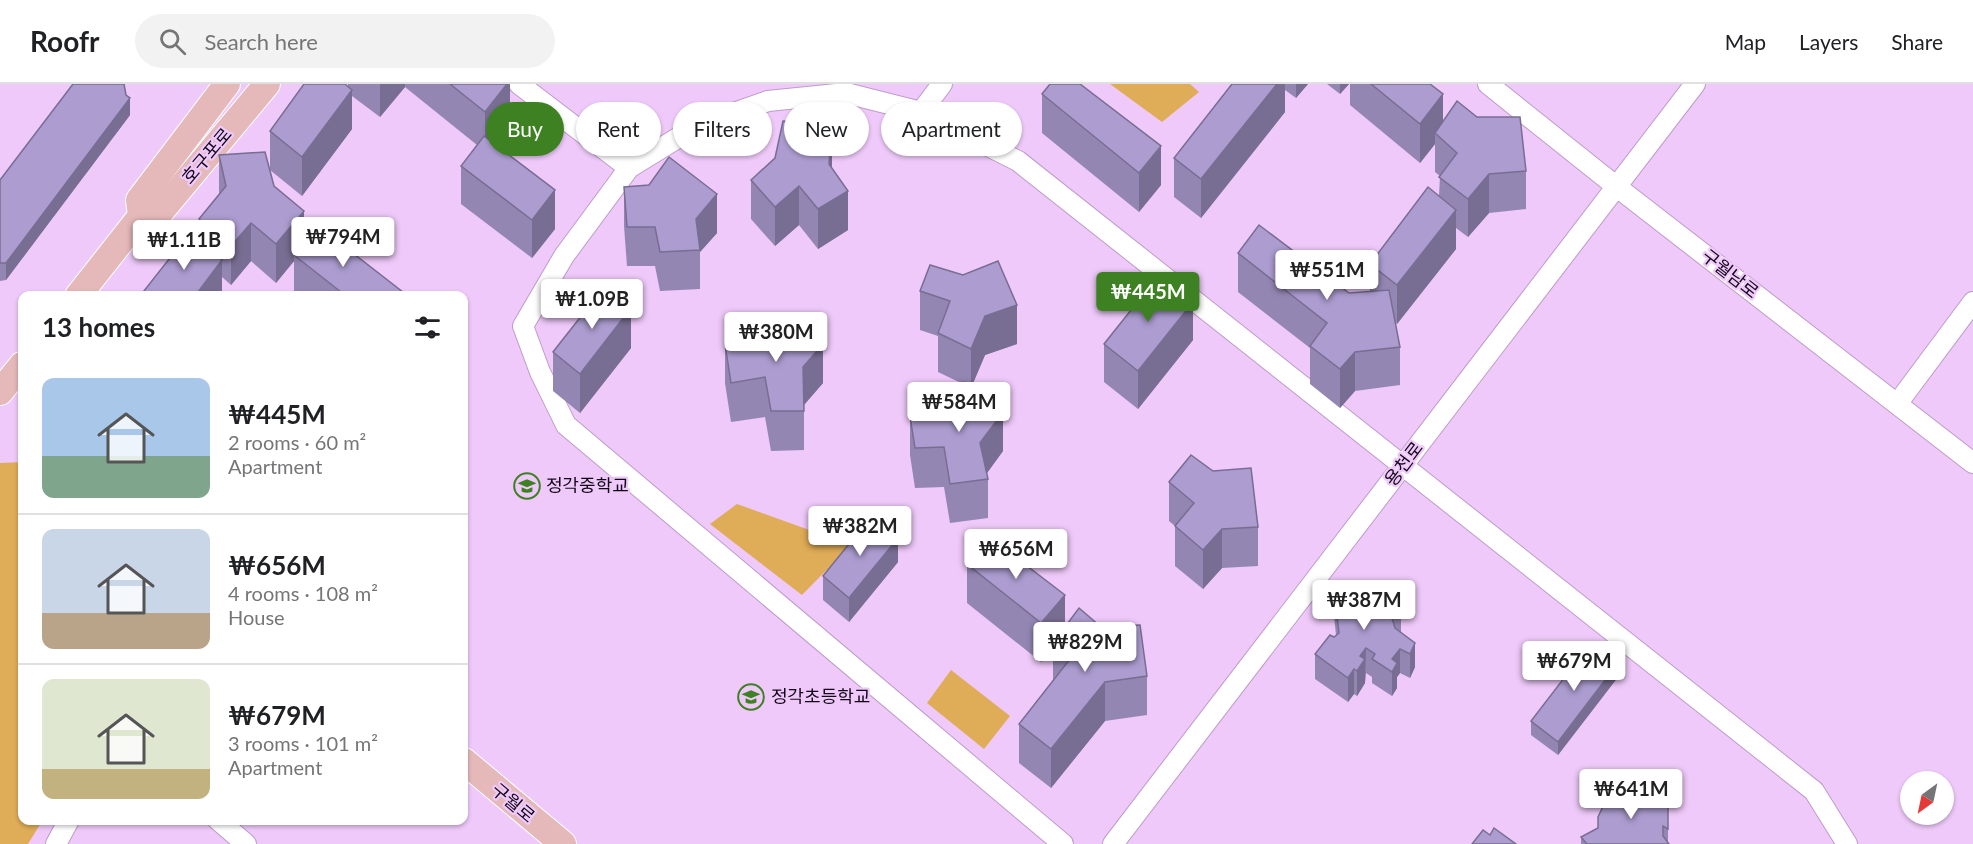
<!DOCTYPE html>
<meta charset="utf-8">
<style>
body{margin:0;font-family:Lato,"Noto Sans KR",sans-serif;background:#f2f2f2;color:#202124;height:100vh;display:flex;flex-direction:column;font-size:22px;white-space:nowrap}
*{box-sizing:border-box;margin:0}
p{font-size:20px;color:#757577}
.icon{flex:none;width:33px;height:33px;fill:none;stroke:currentColor;stroke-width:2;stroke-linecap:round;stroke-linejoin:round}
.map{position:relative;flex:1;overflow:hidden}
.sheet{position:absolute;left:18px;top:207px;width:450px;height:534px;display:flex;flex-direction:column;background:#fff;border-radius:12px;box-shadow:0 2px 4px #0004}
.sheet>*{flex:none}
.top-card{position:absolute;left:486px;top:18px;width:570px;height:54px;display:flex;gap:12px}
.needle{width:39px;rotate:213deg}
.fabs{position:absolute;left:1900px;top:687px;display:grid;gap:12px}
.fabs a{display:grid;place-items:center;width:54px;height:54px;border-radius:50%;background:#fff;box-shadow:0 2px 4px #0004;font-size:30px}
.price{position:absolute;translate:-50% -51px;padding:0 14px;border-radius:6px;background:#fff;color:#222;font-size:20px;line-height:39px;filter:drop-shadow(0 2px 3px #0008)}
.price::after{content:'';position:absolute;left:50%;top:36px;width:18px;height:14px;margin-left:-9px;background:inherit;clip-path:polygon(0 0,100% 0,50% 100%)}
.price.on{background:#3e8123;color:#fff}
ul{padding:0;list-style:none}
li{display:flex;align-items:center;gap:18px;height:150px;padding:0 24px}
li+li{border-top:2px solid #e0e0e0}
li span{display:grid;place-items:center;flex:none;width:168px;height:120px;border-radius:12px;color:#555}
li>.icon{margin-inline-start:auto}
span .icon{width:72px;height:72px;fill:#fffc;stroke-width:1}
li b{font-size:26px}
h2{display:flex;justify-content:space-between;align-items:center;height:72px;padding:0 24px;font-size:26px}
.pill{padding:0 21px;border-radius:27px;background:#fff;box-shadow:0 2px 4px #0004;font-size:21px;line-height:54px}
.pill.on{background:#3e8123;color:#fff}
header{display:flex;align-items:center;gap:36px;box-sizing:border-box;height:84px;padding:0 30px;background:#fff;border-bottom:2px solid #e0e0e0}
header strong{font-size:28px}
nav{display:flex;gap:33px;margin-inline-start:auto;font-size:21px}
.search{width:420px;height:54px;background:#f2f2f2;display:flex;align-items:center;gap:15px;box-sizing:border-box;padding:0 21px;border-radius:33px;color:#757577;font-size:22px}
.map>svg:first-child{display:block}
.green{fill:#dfac57}
.lines{fill:none;stroke-linecap:round;stroke-linejoin:round}
.minor-casing{stroke:#bf9bc9;stroke-width:22}
.major-casing{stroke:#fff;stroke-width:28}
.minor{stroke:#fff;stroke-width:20}
.major{stroke:#e5b8b9;stroke-width:26}
.wall{fill:#9486b3}
.shaded-wall{fill:#786d92}
.building{fill:#ac9cd0;stroke:#786d92;stroke-width:1.5}
.labels{text-anchor:middle;stroke-width:4.5;stroke-linejoin:round;paint-order:stroke}
.street-label{font-size:18px;fill:#130717;stroke:#eec9f9}
.poi-label{font-size:18px;fill:#130717;stroke:#eec9f9;text-anchor:start}
</style>
<header>
<strong>Roofr</strong>
<div class="search"><svg class="icon" aria-label="search" viewBox="0 0 24 24"><circle cx="10" cy="10" r="6"/><path d="M15 15l6 6"/></svg>Search here</div>
<nav><a>Map</a><a>Layers</a><a>Share</a></nav>
</header>
<div class="map">
<svg width="1973" height="760" viewBox="0 0 1973 760">
<rect width="100%" height="100%" fill="#eec9f9"/>
<g class="green">
<polygon points="1110,0 1190,0 1199,8 1162,38"/>
<polygon points="22,378 22,736 42,737 28,760 0,760 0,379"/>
<polygon points="737,420 851,461 802,511 710,440"/>
<polygon points="951,586 1010,632 984,665 927,619"/>
</g>
<g class="lines">
<g class="minor-casing">
<g id="minor">
<polyline points="519,0 629,84"/>
<polyline points="1488,0 1617,103 1973,379"/>
<polyline points="921,28 942,0"/>
<polyline points="1897,320 1973,218"/>
<polyline points="218,736 246,760"/>
<polyline points="56,760 69,736"/>
<polyline points="1063,760 566,341 540,288 523,242 564,172 629,84 697,42 768,17 846,9 921,28 1018,77 1814,707 1847,760"/>
<polyline points="1113,760 1695,0"/>
</g>
</g>
<g class="major-casing">
<g id="major">
<polyline points="141,132 158,131 267,0"/>
<polyline points="78,212 141,132 139,116 227,0"/>
<polyline points="0,308 22,281"/>
<polyline points="464,677 563,760"/>
</g>
</g>
<use href="#minor" class="minor"/>
<use href="#major" class="major"/>
</g>
<g class="wall">
<polygon points="348,0 510,0 510,36 492,58 555,145 532,174 461,120 461,82 477,61 405,3 380,33 352,12 352,45 302,112 270,86 270,47 348,3"/>
<polygon points="1232,0 1308,0 1296,14 1285,6 1285,28 1201,134 1174,113 1174,74"/>
<polygon points="1327,0 1349,0 1340,10"/>
<polygon points="1350,0 1430,0 1443,37 1526,87 1526,125 1489,129 1468,153 1456,144 1456,165 1397,240 1395,238 1400,263 1400,301 1355,307 1340,324 1310,300 1310,264 1238,208 1238,169 1349,209 1370,208 1370,180 1439,112 1440,92 1435,88 1435,60 1420,79 1350,21"/>
<polygon points="1042,10 1161,101 1139,128 1042,49"/>
<polygon points="126,11 130,31 6,196 0,197 0,96"/>
<polygon points="219,71 274,102 304,159 408,212 296,212 294,210 294,177 276,199 251,177 231,201 222,193 222,212 199,159 199,135 219,110"/>
<polygon points="832,84 848,146 818,165 799,141 775,162 751,135 751,96"/>
<polygon points="624,103 717,149 700,168 700,205 660,207 655,182 627,182 624,142"/>
<polygon points="930,181 1017,260 985,271 971,304 1003,367 986,390 988,395 988,434 950,439 944,403 915,404 910,371 910,332 941,329 963,300 938,288 938,252 920,246 920,207"/>
<polygon points="1193,256 1138,325 1104,298 1104,260"/>
<polygon points="725,260 823,299 804,321 804,366 771,367 765,333 731,338 725,299"/>
<polygon points="631,264 580,329 553,307 553,268"/>
<polygon points="1169,398 1258,443 1258,482 1222,484 1203,505 1175,482 1175,442 1169,437"/>
<polygon points="898,478 849,538 823,516 823,492"/>
<polygon points="967,480 1065,543 1147,592 1147,631 1105,637 1051,704 1019,679 1019,640 1053,597 1053,563 1041,578 967,519"/>
<polygon points="1334,508 1401,534 1401,548 1415,583 1410,594 1400,589 1397,593 1397,604 1392,612 1372,599 1372,593 1366,589 1365,599 1357,612 1354,610 1348,618 1315,595 1315,570 1336,551 1334,532"/>
<polygon points="1618,593 1558,671 1531,651 1531,637"/>
<polygon points="1663,719 1668,720 1668,758 1669,760 1581,760 1581,753"/>
</g>
<g class="shaded-wall">
<polygon points="380,0 405,0 405,3 380,33"/>
<polygon points="507,0 510,0 510,36 485,68 485,28"/>
<polygon points="1277,0 1285,0 1285,28 1201,134 1201,95"/>
<polygon points="1296,0 1308,0 1296,14"/>
<polygon points="1340,0 1349,0 1340,10"/>
<polygon points="352,6 352,45 302,112 302,73"/>
<polygon points="1443,10 1443,49 1435,49 1435,60 1420,79 1420,40"/>
<polygon points="130,14 130,31 6,196 6,179"/>
<polygon points="832,43 832,82 829,119 848,107 848,146 818,165 818,125 829,80"/>
<polygon points="1161,62 1161,101 1139,128 1139,89"/>
<polygon points="1489,90 1489,129 1468,153 1468,115"/>
<polygon points="799,102 799,141 775,162 775,123"/>
<polygon points="555,106 555,145 532,174 532,136"/>
<polygon points="717,110 717,149 700,168 696,135"/>
<polygon points="1456,126 1456,165 1397,240 1397,201"/>
<polygon points="304,127 304,165 294,171 294,177 276,199 276,160"/>
<polygon points="251,139 251,177 231,201 231,162"/>
<polygon points="222,176 222,212 195,212"/>
<polygon points="1193,218 1193,256 1138,325 1138,287"/>
<polygon points="1017,221 1017,260 985,271 971,304 971,265 985,232"/>
<polygon points="631,224 631,264 580,329 580,290"/>
<polygon points="823,260 823,299 803,322 803,283"/>
<polygon points="1355,268 1355,307 1340,324 1340,285"/>
<polygon points="1003,328 1003,367 982,396 980,359"/>
<polygon points="1222,445 1222,484 1203,505 1203,466"/>
<polygon points="898,454 898,478 849,538 849,514"/>
<polygon points="1065,511 1065,550 1053,559 1053,563 1041,578 1041,539"/>
<polygon points="1415,559 1415,583 1410,594 1410,570"/>
<polygon points="1366,564 1365,599 1357,612 1357,587 1360,572"/>
<polygon points="1400,565 1400,589 1397,593 1397,604 1392,612 1392,575"/>
<polygon points="1618,579 1618,593 1558,671 1558,658"/>
<polygon points="1354,585 1354,610 1348,618 1348,594"/>
<polygon points="1105,598 1105,637 1051,704 1051,665"/>
</g>
<g class="building">
<polygon points="73,0 124,0 126,11 130,14 6,179 0,179 0,96"/>
<polygon points="304,0 345,0 352,6 302,73 270,47"/>
<polygon points="450,0 507,0 485,28"/>
<polygon points="1050,0 1080,0 1161,62 1139,89 1042,10"/>
<polygon points="1232,0 1277,0 1201,95 1174,74"/>
<polygon points="1371,0 1430,0 1443,10 1420,40"/>
<polygon points="1457,17 1477,33 1520,33 1526,87 1489,90 1468,115 1439,93 1457,69 1435,49"/>
<polygon points="783,37 832,43 829,80 848,107 818,125 799,102 775,123 751,96 775,74"/>
<polygon points="484,52 555,106 532,136 461,82"/>
<polygon points="265,68 274,102 304,127 276,160 251,139 231,162 199,135 226,102 219,71"/>
<polygon points="669,73 717,110 696,135 700,166 660,168 655,143 627,143 624,103 649,101"/>
<polygon points="1428,103 1456,126 1397,201 1370,180"/>
<polygon points="1259,141 1349,209 1389,206 1400,263 1355,268 1340,285 1310,262 1327,239 1238,169"/>
<polygon points="318,142 408,212 346,212 294,171"/>
<polygon points="188,151 222,176 195,212 140,212"/>
<polygon points="998,177 1017,221 985,232 971,265 938,249 950,217 920,207 930,181 963,191"/>
<polygon points="1159,191 1193,218 1138,287 1104,260"/>
<polygon points="604,203 631,224 580,290 553,268"/>
<polygon points="782,230 823,260 803,283 804,327 771,327 765,293 731,299 725,260 764,254"/>
<polygon points="964,298 1003,328 980,359 988,395 950,400 944,363 915,364 910,332 941,329"/>
<polygon points="1191,371 1213,387 1251,384 1258,443 1222,445 1203,466 1175,442 1194,419 1169,398"/>
<polygon points="871,433 898,454 849,514 823,492"/>
<polygon points="988,452 1065,511 1041,539 967,480"/>
<polygon points="1380,504 1383,510 1395,513 1401,534 1392,534 1395,544 1415,559 1410,570 1400,565 1392,575 1397,579 1392,588 1372,575 1375,570 1366,564 1360,572 1365,575 1357,587 1354,585 1348,594 1315,570 1330,551 1334,553 1339,549 1334,508"/>
<polygon points="1079,524 1100,542 1140,541 1147,592 1105,598 1051,665 1019,640 1070,575 1053,559"/>
<polygon points="1591,559 1618,579 1558,658 1531,637"/>
<polygon points="1612,704 1663,712 1662,719 1668,720 1668,745 1663,742 1663,752 1669,760 1587,760 1581,753 1598,744 1598,733 1607,714 1612,713"/>
<polygon points="1494,744 1516,760 1472,760 1483,746 1490,751"/>
</g>
<defs>
<g id="school-ring" transform="scale(1.35)"><circle r="9.5" fill="#eec9f9" stroke="#3e8123" stroke-width="1.5"/><path d="M0-5L7-2L0 1L-7-2ZM-4 1L0 2.5L4 1V4Q0 6-4 4Z" fill="#3e8123"/></g>
</defs>
<g fill-rule="evenodd">
<use href="#school-ring" x="527" y="402"/>
<use href="#school-ring" x="751" y="613"/>
</g>
<g class="labels">
<g class="street-label">
<text transform="translate(207 72) rotate(-50)" y="6">호구포로</text>
<text transform="translate(1730 190) rotate(38)" y="6">구월남로</text>
<text transform="translate(1404 380) rotate(-53)" y="6">용천로</text>
<text transform="translate(513 719) rotate(40)" y="6">구월로</text>
</g>
<g class="poi-label">
<text x="546" y="408">정각중학교</text>
<text x="771" y="619">정각초등학교</text>
</g>
</g>
</svg>
<div class="fabs">
<a><svg class="needle" viewBox="-14 -14 28 28"><path d="M0-13l5 13h-10z" fill="#e53935"/><path d="M0 13l5-13h-10z" fill="#757577"/></svg></a>
</div>
<b class="price" style="left:343px;top:184px">₩794M</b>
<b class="price" style="left:184px;top:187px">₩1.11B</b>
<b class="price" style="left:1327px;top:217px">₩551M</b>
<b class="price on" style="left:1148px;top:239px">₩445M</b>
<b class="price" style="left:592px;top:246px">₩1.09B</b>
<b class="price" style="left:776px;top:279px">₩380M</b>
<b class="price" style="left:959px;top:349px">₩584M</b>
<b class="price" style="left:860px;top:473px">₩382M</b>
<b class="price" style="left:1016px;top:496px">₩656M</b>
<b class="price" style="left:1364px;top:547px">₩387M</b>
<b class="price" style="left:1085px;top:589px">₩829M</b>
<b class="price" style="left:1574px;top:608px">₩679M</b>
<b class="price" style="left:1631px;top:736px">₩641M</b>
<div class="top-card">
<a class="pill on">Buy</a>
<a class="pill">Rent</a>
<a class="pill">Filters</a>
<a class="pill">New</a>
<a class="pill">Apartment</a>
</div>
<section class="sheet">
<h2>13 homes<svg class="icon" aria-label="filters" viewBox="0 0 24 24"><path d="M4 7h16M4 17h16"/><circle cx="9" cy="7" r="2"/><circle cx="15" cy="17" r="2"/></svg></h2>
<ul>
<li><span style="background:linear-gradient(#a9c7e8 65%,#7fa58c 0)"><svg class="icon" aria-label="home" viewBox="0 0 24 24"><path d="M3 11l9-7 9 7M6 9v11h12V9"/></svg></span><div><b>₩445M</b><p>2 rooms · 60 m²</p><p>Apartment</p></div></li>
<li><span style="background:linear-gradient(#c9d6e8 70%,#b9a48a 0)"><svg class="icon" aria-label="home" viewBox="0 0 24 24"><path d="M3 11l9-7 9 7M6 9v11h12V9"/></svg></span><div><b>₩656M</b><p>4 rooms · 108 m²</p><p>House</p></div></li>
<li><span style="background:linear-gradient(#dfe7d0 75%,#c2b280 0)"><svg class="icon" aria-label="home" viewBox="0 0 24 24"><path d="M3 11l9-7 9 7M6 9v11h12V9"/></svg></span><div><b>₩679M</b><p>3 rooms · 101 m²</p><p>Apartment</p></div></li>
</ul>
</section>
</div>
